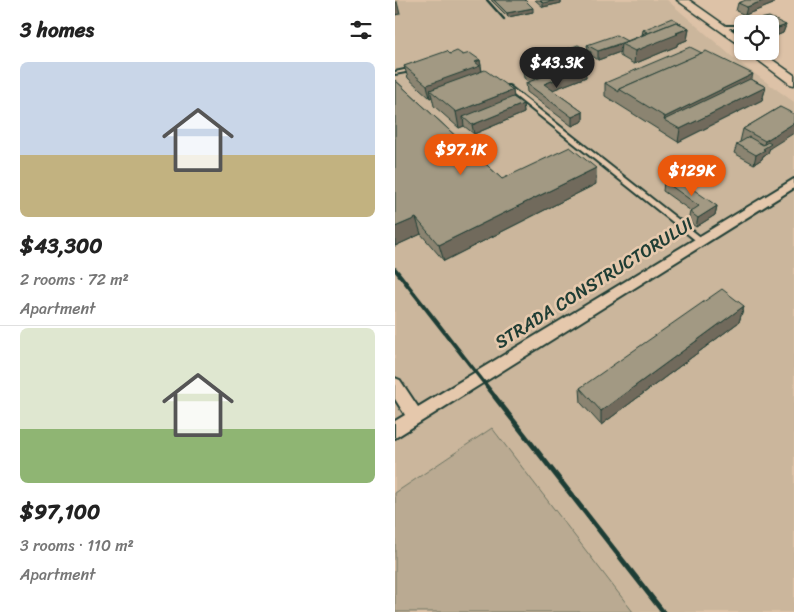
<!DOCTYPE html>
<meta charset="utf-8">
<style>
body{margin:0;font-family:Sriracha,sans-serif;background:#f6f6f6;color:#222;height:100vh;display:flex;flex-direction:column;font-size:19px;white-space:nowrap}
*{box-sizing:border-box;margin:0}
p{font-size:16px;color:#767676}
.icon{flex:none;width:28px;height:28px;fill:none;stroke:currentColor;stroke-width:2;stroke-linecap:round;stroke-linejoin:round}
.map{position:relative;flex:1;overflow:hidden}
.details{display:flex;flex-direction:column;background:#fff;width:395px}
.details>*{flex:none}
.controls{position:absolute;left:339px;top:15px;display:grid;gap:10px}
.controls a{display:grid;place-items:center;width:45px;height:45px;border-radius:8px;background:#fff;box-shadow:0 1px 4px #0004;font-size:25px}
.price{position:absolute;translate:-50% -42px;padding:0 11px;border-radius:18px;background:#ea580c;color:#fff;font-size:16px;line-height:32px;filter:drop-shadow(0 1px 2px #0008)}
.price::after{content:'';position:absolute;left:50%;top:30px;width:15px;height:11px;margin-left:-8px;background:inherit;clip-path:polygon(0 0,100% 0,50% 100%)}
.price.active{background:#222;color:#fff}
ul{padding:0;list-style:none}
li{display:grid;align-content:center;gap:10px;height:265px;padding:0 20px}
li+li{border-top:1px solid #e0e0e0}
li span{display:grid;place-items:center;height:155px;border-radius:8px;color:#555}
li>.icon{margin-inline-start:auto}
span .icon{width:90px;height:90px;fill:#fffc;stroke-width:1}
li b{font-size:21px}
h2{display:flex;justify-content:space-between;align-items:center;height:60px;padding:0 20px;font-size:21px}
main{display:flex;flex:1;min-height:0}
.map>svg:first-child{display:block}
.built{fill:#cbb69c}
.green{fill:#baaa92;stroke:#6c7463}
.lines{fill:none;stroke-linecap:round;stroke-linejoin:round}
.service-casing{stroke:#1f3d34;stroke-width:4}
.minor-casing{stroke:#1f3d34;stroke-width:4}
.secondary-casing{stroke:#1f3d34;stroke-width:3}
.service{fill:#e5c8ac;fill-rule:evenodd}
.minor{fill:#e5c8ac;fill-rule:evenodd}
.secondary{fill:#e5c8ac;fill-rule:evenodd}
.rail-far2{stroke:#1f3d34;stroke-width:2.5}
.rail-far1{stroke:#1f3d34;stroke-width:4}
.rail{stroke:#1f3d34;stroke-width:5}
.wall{fill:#8b8471;stroke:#1f3d34}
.shaded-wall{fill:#716b5c;stroke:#1f3d34}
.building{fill:#a29983;stroke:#1f3d34}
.labels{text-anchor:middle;stroke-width:5;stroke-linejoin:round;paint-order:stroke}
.street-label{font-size:18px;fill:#1f3d34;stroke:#e5c8ac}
</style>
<main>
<section class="details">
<h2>3 homes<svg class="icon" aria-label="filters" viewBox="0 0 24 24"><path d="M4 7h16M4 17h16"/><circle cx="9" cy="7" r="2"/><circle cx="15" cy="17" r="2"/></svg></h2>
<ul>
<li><span style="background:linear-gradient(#c9d6e8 60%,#c2b280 0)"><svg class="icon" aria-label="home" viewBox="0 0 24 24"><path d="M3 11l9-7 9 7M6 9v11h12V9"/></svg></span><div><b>$43,300</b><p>2 rooms · 72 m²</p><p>Apartment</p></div></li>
<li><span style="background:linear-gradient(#dfe7d0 65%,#8fb573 0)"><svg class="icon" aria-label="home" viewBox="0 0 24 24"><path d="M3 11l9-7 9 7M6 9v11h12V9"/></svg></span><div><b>$97,100</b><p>3 rooms · 110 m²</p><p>Apartment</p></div></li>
</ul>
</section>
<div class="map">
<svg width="399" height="612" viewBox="0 0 399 612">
<rect width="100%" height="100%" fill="#ddc2a7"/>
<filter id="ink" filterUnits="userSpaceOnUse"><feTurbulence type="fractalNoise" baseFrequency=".02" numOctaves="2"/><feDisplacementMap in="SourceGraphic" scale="10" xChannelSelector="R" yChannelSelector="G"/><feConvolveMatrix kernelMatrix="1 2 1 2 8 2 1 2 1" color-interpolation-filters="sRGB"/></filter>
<g filter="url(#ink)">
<polygon class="built" points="0,0 272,0 342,61 399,102 399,612 238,612 97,428 0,493"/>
<polygon class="green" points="97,428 238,612 0,612 0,493"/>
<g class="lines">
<g class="service-casing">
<g id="service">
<polygon points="325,26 348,26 348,28 324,28 323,27"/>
<polygon points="375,41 379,44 375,46"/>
<polygon points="19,68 21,69 21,70 0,74 0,72"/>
<polygon points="110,86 114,86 308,239 309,241 308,243 304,243 110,88"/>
</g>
</g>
<g class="minor-casing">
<polygon id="minor" points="399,179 399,188 0,438 0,421 10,415 0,399 0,378 5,380 23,407"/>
</g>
<g class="secondary-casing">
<g id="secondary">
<polygon points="282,0 294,0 348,38 348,47"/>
<polygon points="351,51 365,51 399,75 399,85 395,84"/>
</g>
</g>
<use href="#service" class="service"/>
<use href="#minor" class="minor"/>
<use href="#secondary" class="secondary"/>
<polyline class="rail-far2" points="92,0 109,19"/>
<polyline class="rail-far1" points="0,269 101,398"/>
<polyline class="rail" points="100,397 268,612"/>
</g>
<g class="wall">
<polygon points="96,0 130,0 138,12 113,17"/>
<polygon points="140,0 166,0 166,3 148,7"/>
<polygon points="343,3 378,4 350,15 341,11"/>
<polygon points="365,19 391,25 388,33 380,36 380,38 375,40 375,24 364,24"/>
<polygon points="284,22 284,23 294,28 292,40 282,44 282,46 239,64 225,56 225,52 203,60 196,55 196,65 189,67 191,77 157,90 188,112 188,121 177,126 132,92 131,83 134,82 129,78 127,65 193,50 192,45 232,41 247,35 248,30"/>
<polygon points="55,54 68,55 85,60 87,71 118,90 118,97 128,104 129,113 79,134 69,126 64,128 39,106 37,97 35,98 13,78 9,66"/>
<polygon points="356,79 371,87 367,100 283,142 210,96 210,83"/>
<polygon points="0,80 107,179 201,184 49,261 26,234 0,246"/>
<polygon points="385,107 373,153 368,156 367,159 359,164 339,153 342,144 345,142 348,129"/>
<polygon points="269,181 322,206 320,215 301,227 293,221 295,212 296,211 268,191"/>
<polygon points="349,306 344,322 206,425 186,403 185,388"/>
</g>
<g class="shaded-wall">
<polygon points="162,0 166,0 166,3 148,7 148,3"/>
<polygon points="370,0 379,0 378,4 350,15 352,7"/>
<polygon points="0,2 2,2 5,14 0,15"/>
<polygon points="138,8 138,12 113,17 112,13"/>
<polygon points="391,25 388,33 381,36 383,28"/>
<polygon points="294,28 292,40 282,44 282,46 239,64 240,51"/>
<polygon points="381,34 380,38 375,40 375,36"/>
<polygon points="226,44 225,52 203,60 203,51"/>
<polygon points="196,52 196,65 140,86 139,74"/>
<polygon points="85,60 87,73 35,90 37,97 35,98 32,85"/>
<polygon points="190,68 191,77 150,93 149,84"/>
<polygon points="358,74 354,90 269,120 270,117"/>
<polygon points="371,87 367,100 283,142 285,129"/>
<polygon points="118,90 120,106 68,117 69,126 64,128 61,112"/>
<polygon points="128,104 129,113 79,134 77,125"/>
<polygon points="188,112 188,121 177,126 177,117"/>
<polygon points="399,123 399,133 375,148 373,153 368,156 367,159 359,164 361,155 366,152 370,141"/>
<polygon points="201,168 201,184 49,261 44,245"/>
<polygon points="322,206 320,215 301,227 303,218"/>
<polygon points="21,218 26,234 0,246 0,227"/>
<polygon points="349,306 344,322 206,425 206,411"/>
</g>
<g class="building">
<polygon points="99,0 130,0 138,8 112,13"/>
<polygon points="145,0 162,0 148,3"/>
<polygon points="351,0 370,0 352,7 343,3"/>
<polygon points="374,17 391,25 383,28 365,19"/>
<polygon points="277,18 284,22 283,23 281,22 248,35 247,34 252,32 248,30"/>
<polygon points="281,22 294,28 281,33 283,34 240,51 226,44"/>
<polygon points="375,30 381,34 375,36"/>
<polygon points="221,35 232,41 203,51 192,45"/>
<polygon points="183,45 196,52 139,74 127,65"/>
<polygon points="295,47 307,53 224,89 224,92 210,83"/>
<polygon points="52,51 55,54 62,51 68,55 75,53 85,60 80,62 85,66 32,85 9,66"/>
<polygon points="311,51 358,74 270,117 224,89"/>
<polygon points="183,63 190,68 149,84 188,112 177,117 131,83"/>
<polygon points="90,70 118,90 61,112 35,90"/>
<polygon points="355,79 371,87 285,129 269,120"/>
<polygon points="0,80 107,179 175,147 201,168 44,245 21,218 0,227"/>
<polygon points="118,97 128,104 77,125 68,117"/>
<polygon points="385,107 399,114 399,123 370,141 348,129"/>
<polygon points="354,137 368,145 373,142 376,144 368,149 370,150 361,155 342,144"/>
<polygon points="279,176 322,206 303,218 295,212 304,206 269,181"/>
<polygon points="327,289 349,306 206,411 185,388"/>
</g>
</g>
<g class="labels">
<g class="street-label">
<text transform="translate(199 283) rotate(-32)" y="6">STRADA CONSTRUCTORULUI</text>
</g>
</g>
</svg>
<div class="controls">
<a><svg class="icon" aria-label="locate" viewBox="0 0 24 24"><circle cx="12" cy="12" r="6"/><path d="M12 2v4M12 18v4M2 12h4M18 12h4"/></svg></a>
</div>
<b class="price active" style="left:162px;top:89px">$43.3K</b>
<b class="price" style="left:66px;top:176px">$97.1K</b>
<b class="price" style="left:297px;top:197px">$129K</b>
</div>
</main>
